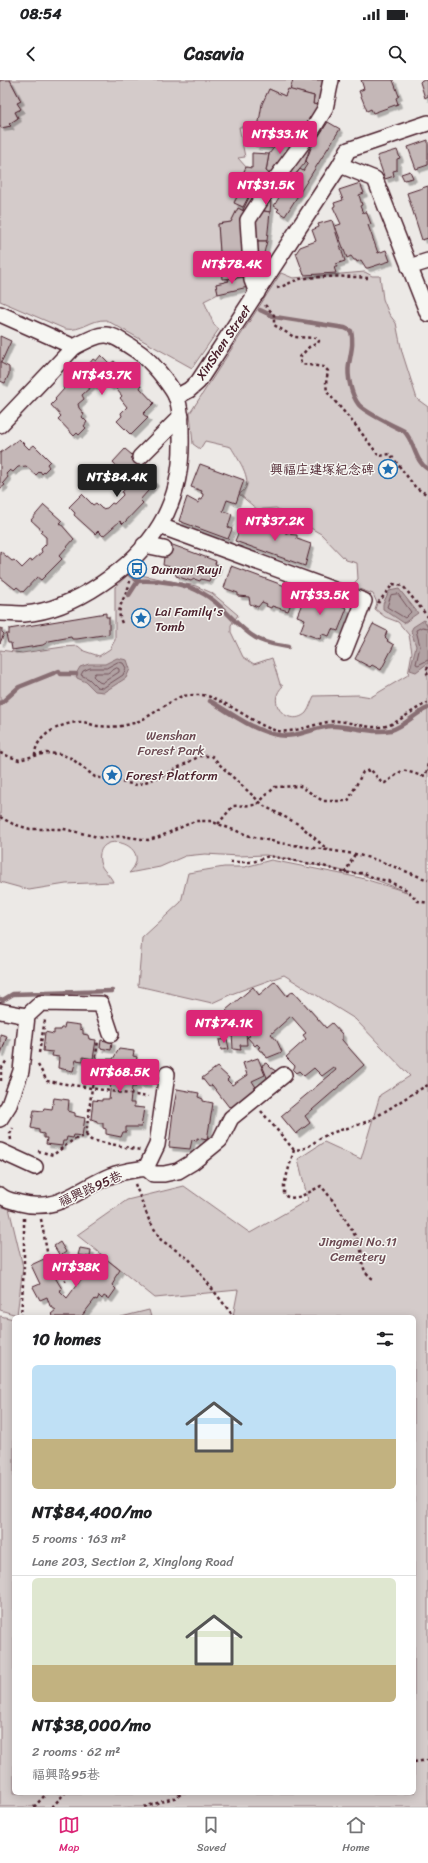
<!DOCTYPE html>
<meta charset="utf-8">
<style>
body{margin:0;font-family:Sriracha,"LXGW WenKai TC",sans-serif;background:#f6f6f6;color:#202124;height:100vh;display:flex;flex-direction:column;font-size:15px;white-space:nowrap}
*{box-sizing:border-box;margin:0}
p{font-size:13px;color:#757577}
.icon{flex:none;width:22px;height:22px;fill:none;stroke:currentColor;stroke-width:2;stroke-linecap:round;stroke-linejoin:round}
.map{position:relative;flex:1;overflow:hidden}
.side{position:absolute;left:12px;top:1235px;width:404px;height:480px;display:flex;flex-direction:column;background:#fff;border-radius:6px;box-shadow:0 2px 10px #0003}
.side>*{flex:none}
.price{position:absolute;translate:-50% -34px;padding:0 9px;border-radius:4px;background:#db2777;color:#fff;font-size:13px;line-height:26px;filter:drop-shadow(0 1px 2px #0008)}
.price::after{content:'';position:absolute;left:50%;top:24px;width:12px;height:9px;margin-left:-6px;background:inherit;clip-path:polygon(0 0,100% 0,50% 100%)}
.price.current{background:#222;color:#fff}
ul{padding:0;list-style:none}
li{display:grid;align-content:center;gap:8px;height:212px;padding:0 20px}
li+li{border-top:1px solid #e0e0e0}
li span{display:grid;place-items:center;height:124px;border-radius:6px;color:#555}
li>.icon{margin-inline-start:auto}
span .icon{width:72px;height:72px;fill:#fffc;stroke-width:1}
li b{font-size:17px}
h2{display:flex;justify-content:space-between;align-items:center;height:48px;padding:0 20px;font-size:17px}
.status{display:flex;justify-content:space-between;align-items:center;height:28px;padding:0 20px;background:#fff;direction:ltr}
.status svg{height:11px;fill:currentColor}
header{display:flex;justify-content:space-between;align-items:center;height:52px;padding:0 20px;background:#fff;font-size:18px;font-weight:700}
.tab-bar{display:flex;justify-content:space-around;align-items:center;height:56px;border-top:1px solid #e0e0e0;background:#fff;font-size:11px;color:#757577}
.tab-bar a{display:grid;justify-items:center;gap:2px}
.tab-bar .current{color:#db2777}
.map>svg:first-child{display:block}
.green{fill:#d4cbca;stroke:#8f757a}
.water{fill:#b1a2a3;stroke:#886e73}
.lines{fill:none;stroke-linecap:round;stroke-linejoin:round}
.shore{stroke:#73535b;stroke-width:1}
.stream{stroke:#886e73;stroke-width:4.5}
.building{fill:#c4b7b7;stroke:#4a1f2b;filter:url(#shadow)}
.minor-casing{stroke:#4a1f2b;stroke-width:18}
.path{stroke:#4a1f2b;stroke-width:2.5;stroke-dasharray:3 3;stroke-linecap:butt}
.minor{stroke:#f6f6f2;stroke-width:15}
.path-bridge{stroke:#4a1f2b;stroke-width:2.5;stroke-dasharray:3 3;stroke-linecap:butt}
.labels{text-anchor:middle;stroke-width:3;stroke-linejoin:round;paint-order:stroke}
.street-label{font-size:13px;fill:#4a1f2b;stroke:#f6f6f2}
.poi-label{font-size:13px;fill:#4a1f2b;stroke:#f6f6f2;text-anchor:start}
.park-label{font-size:13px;fill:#6c4a53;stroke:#f6f6f2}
</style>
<div class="status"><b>08:54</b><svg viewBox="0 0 49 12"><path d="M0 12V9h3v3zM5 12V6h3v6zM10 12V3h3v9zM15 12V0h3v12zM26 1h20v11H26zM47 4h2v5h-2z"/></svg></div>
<header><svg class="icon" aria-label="back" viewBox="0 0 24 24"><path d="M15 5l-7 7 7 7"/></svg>Casavia<svg class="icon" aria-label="search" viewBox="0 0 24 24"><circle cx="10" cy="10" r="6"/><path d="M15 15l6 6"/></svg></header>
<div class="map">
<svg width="428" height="1727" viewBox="0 0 428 1727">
<defs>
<filter id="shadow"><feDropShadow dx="3.5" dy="3.5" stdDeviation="0" flood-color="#0004"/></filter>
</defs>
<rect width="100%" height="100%" fill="#ece9e6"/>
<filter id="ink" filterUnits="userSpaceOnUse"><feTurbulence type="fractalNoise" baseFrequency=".025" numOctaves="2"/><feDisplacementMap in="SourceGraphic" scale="8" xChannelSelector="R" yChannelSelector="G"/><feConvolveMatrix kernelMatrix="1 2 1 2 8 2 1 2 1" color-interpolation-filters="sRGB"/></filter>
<g filter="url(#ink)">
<g class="green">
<path d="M10 0H293L290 10H288L285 16 269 9 259 46 239 47 245 77 238 78 246 87 237 106 241 109 234 122 243 127V130L238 128 231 142 218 144 222 198 228 199 229 201 216 204 218 214 204 221 214 245 219 249 192 288 106 240C91 239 82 252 65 249L0 221V46L2 48 10 46 9 44 18 38 15 32 20 29 17 23 21 21Z"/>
<path d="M365 192 372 196H380L383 219 389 234 396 243 402 272 417 319 428 327V1727H0V1236L14 1239V1713H414V1237H235L233 1236 238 1210 155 1218 77 1155 127 1120 184 1106 250 1153 308 1120 298 1079 324 1062 361 1079 380 1015 410 996 355 939 284 895 234 913 212 923 138 906 142 858 181 822 188 793 224 787H245L271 780 361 798 407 812 363 795 266 775 239 776 205 774 185 776 160 787 129 793C157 765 94 746 100 782 102 791 110 794 113 802L66 804 29 810 0 802V570L22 573 63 567 78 566 84 571 99 576 110 569 115 560V507L130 493 196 506 212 513 238 535 231 545V552L243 577 254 584 272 578 280 604 283 606C264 624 290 648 306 633 310 628 311 621 314 616L359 615 371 617 408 595 412 572 409 555 398 542 385 537 375 529 377 523 373 514 351 506 358 499 357 483 346 480 321 454 276 428 263 429 259 431 239 414C258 405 237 378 231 367L205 361 200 369 193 364 190 333 281 193 293 198Z"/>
<polygon points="0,1124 9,1128 23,1187 17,1235 0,1230"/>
<polygon points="149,1230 151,1237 121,1237"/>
</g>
<g class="water">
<polygon points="399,509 418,533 404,543 383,529 383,524 389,511"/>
<polygon points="424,540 428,547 428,583 416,592 410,590 416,566 411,551 413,547"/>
<polygon points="117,578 127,580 130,589 126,598 104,612 95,611 86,602 77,598 76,594 80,587 89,584 105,584"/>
</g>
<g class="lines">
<g class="shore">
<polygon points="398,514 411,532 405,538 387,527 391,515"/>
<polyline points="428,548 422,547 416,550 420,566 416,584 418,585 428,580"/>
<polygon points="118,582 123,583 126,588 123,595 103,608 97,607 89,599 81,595 83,591 90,588 106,588"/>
<polygon points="117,588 119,589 119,592 102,603 99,602 93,596 95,593 107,593"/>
</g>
<g class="stream">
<path d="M260 230 275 237 345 248 351 251C354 263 351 272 349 284 347 296 351 315 359 325 366 333 394 346 404 351 415 362 414 381 428 389"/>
<path d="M138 501C159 500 186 503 204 514 224 525 236 547 256 558 265 564 278 565 288 567"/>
<polyline points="129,515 138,501 130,495"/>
<path d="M210 621C235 635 264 660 294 655 307 653 320 646 333 646 352 646 372 654 391 650 404 647 415 633 428 628"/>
<polyline points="0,624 19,607 59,591 61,594 76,594"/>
<polyline points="0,919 3,920 13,914 112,911"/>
</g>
</g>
<g class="building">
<polygon points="0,0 10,0 21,21 17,23 21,29 15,32 18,38 9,44 11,46 1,48 0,46"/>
<polygon points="293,0 327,0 321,26 313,24 314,16 290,10"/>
<polygon points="361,0 393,0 399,16 396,18 398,24 373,33 371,29 367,31 359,11 364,9"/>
<polygon points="422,0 428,0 428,16 425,18 420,2"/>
<polygon points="269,9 285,16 288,9 314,16 313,24 321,26 297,63 279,52 279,61 273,65 272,68 255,66 262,24"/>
<polygon points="328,42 340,49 285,136 277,131 279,129 274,126 290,98 294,97 300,89 303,91 308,83 306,81 311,68"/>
<polygon points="284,55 297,63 273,97 266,91 269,74"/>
<polygon points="313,58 305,83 293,97 285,90"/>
<polygon points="428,60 428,85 416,89 408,67"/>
<polygon points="397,70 400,78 397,79 397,90 393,91 394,96 385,99 377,76"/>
<polygon points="252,73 269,74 266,91 273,97 258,118 251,112 243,127 234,123 241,109 237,107 246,87 252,88"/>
<polygon points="285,90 293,97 284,100"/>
<polygon points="410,91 413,98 404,100 401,94"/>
<polygon points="360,103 364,113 359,115 362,125 360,126 363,133 366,131 371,144 368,145 378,173 386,170 390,181 368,188 366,188 361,180 357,182 356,180 354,180 351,176 347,178 335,146 341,144 333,127 335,126 334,123 343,120 339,110"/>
<polygon points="428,106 428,158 422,160 407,113"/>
<polygon points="251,113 258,118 249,134 243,130"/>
<polygon points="265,118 271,121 270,132 258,130"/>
<polygon points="238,128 249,134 245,197 222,199 218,144 231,142"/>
<polygon points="258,130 270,132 267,161 253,161 254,134"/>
<polygon points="332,140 345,181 336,184 337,187 334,187 336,193 304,195 296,173 300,167 316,161 312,150 319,147 318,144"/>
<polygon points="253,161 267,161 262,181 256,193"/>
<polygon points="245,197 248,207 218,214 216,204 229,201 228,199"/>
<polygon points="0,256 11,261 1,283 9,287 9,294 5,303 0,301"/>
<polygon points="101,275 110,284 114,281 141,306 140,308 154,323 143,334 148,338 131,355 117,341 122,336 121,333 127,327 120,318 122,316 113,305 110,307 104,303 99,303 94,307 92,306 82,315 84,319 78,324 79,328 84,334 82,337 87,342 84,346 86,348 79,355 77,353 74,356 58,339 61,336 51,325 56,320 55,319 64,309 63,307 83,287 85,289 93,279 96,281"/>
<polygon points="19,359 29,369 34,365 50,381 47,384 49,387 42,394 40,391 36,395 26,386 18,387 13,392 10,390 6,394 8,397 3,403 5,405 0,409 0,373"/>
<polygon points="125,369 132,375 133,374 144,384 142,386 155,403 140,420 143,423 123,444 120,441 103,456 98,451 95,454 74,435 75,433 69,427 82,414 93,425 96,423 102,429 107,428 112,423 114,424 123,415 122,412 127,407 127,403 122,396 123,393 113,382"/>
<polygon points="200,384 244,400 236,423 227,420 223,431 232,434 228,447 232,449 228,459 179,441 187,417 198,423 199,419 202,420 203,414 201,413 202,411 191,407"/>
<polygon points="44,425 62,441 60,443 74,459 59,476 62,479 41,500 37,497 23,512 17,507 15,509 0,497 0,471 12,481 14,480 22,488 30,480 32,481 42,472 41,469 46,464 46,457 40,452 42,450 31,440"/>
<polygon points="247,441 262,446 264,443 274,449 277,445 286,448 286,454 297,455 297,459 311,464 305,486 235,461 239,451 243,452"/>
<polygon points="170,464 216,481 215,484 218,485 216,492 213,491 209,501 201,499 200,501 194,499 191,501 176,496 176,492 170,490 170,487 163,485 164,477"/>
<polygon points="231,486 296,510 288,531 272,526 271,528 266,526 267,524 262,522 258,527 250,524 249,517 238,516 238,513 224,508"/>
<polygon points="306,513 347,528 338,551 332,549 329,556 322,554 320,559 300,552 305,539 297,536"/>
<polygon points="106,533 106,537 109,537 109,554 77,559 72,559 71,557 49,561 43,565 12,570 11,563 8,563 6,554 9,554 9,549"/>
<polygon points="373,544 387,551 385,557 388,560 387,561 394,565 381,590 372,585 370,587 355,579"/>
<polygon points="0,548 2,549 2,552 4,554 0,563"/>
<polygon points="275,901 287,916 293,911 326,948 332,943 342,954 342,960 364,985 305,1036 310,1043 296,1054 281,1036 336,990 334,987 322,996 314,988 304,996 299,991 296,993 293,990 295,986 286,977 306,959 303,955 306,953 291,936 271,954 277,961 282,972 267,978 263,971 260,971 258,968 260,967 257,964 255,966 247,957 250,956 226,930 253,907 259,915"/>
<polygon points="65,943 80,945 80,949 83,950 83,954 88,955 89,959 96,960 93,979 83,977 83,981 76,980 73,991 58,988 59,977 52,976 53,972 43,971 45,952 54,954 54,950 60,950 61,948 64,948"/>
<polygon points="232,952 246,952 247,965 240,965 241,970 233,969"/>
<polygon points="0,954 7,956 1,974 0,974"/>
<polygon points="227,959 229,969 221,970 219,960"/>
<polygon points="101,960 112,962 111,970 100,968"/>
<polygon points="119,969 134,971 133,976 137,977 136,982 142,983 142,986 150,987 147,1005 137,1004 136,1007 132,1007 130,1023 134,1023 134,1027 144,1028 141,1047 126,1047 126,1052 123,1052 121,1057 106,1054 106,1049 103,1048 103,1043 97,1043 97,1041 91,1039 93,1020 102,1021 102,1019 109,1019 111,1003 105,1003 105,1000 96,998 99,979 113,979"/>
<polygon points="258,978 265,995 252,1001 257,1009 234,1030 231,1026 229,1027 212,1005 209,1007 202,998 217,987 229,998 227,1000 232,1005 247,995 243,983"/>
<polygon points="266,983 271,988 279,993 268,1000 262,985"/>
<polygon points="177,1009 199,1013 198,1017 203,1019 203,1021 213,1023 207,1060 197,1058 197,1061 192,1060 190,1069 169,1067 173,1031"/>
<polygon points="54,1018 69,1020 68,1031 75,1033 75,1036 85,1038 82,1056 74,1055 73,1058 67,1057 66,1061 63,1061 62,1066 46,1064 47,1058 44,1058 44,1054 39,1053 39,1050 31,1048 34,1030 43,1031 44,1028 52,1029"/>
<polygon points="60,1162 66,1172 60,1176 54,1166"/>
<polygon points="80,1168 91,1170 90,1177 78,1175"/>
<polygon points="100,1174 120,1190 114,1199 115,1200 112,1205 116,1209 109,1219 104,1216 102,1219 99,1216 97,1220 95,1219 81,1237 54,1237 51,1234 56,1230 50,1226 47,1217 40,1220 33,1207 40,1204 31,1185 44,1179 62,1209 59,1210 67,1218"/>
</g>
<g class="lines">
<g class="minor-casing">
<g id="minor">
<polyline points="340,85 375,99 428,234"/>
<polyline points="409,187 428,181"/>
<polyline points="257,213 252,200 248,140 266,112 312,50 325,29 331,0"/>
<path d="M0 234 74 267C107 250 107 251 137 271 150 279 168 302 176 316 181 328 181 343 181 355 182 386 176 419 160 445 135 487 74 530 24 534 16 534 8 533 0 533"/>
<polyline points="176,317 189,310 198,302 340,85 348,70 428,43"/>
<polyline points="0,345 74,267"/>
<polyline points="140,377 181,336"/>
<polyline points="160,446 364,521 344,572"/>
<polyline points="144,465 164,469"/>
<polyline points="0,931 27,936"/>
<polyline points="0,1039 9,1025 21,991 27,936 41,923 101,924 111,954"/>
<polyline points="0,1071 35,1087"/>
<polyline points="146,1088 157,1065 167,994"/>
<path d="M0 1115C5 1120 13 1121 20 1123 58 1133 78 1109 110 1096 122 1091 134 1090 146 1088L153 1094H164L178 1091 193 1082 220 1060 231 1038 284 995"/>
</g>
</g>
<g class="path">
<path d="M277 208C285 206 292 201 300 199 316 196 351 196 368 198"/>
<polyline points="265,225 274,235 274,245 294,257 316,258 319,261 318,263 309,267 300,277 301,284 324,287 328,291 326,303 327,312 357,347 379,376 390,374 416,408 428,415"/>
<polyline points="378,523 393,504 403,506 428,537"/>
<path d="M122 543C114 526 127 518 130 501"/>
<polyline points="428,587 426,591 428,595"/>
<polyline points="0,673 19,680 46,673 60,674 71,678 95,697 137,705 162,696 200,676 212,676 223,688 264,726 300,745 328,770"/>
<path d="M35 676C34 655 63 642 81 642 87 642 93 646 99 646 107 647 119 647 126 645 147 641 161 626 180 617 185 615 192 615 198 615 218 613 253 644 274 650 292 656 318 641 337 641 353 642 370 650 386 646 397 644 414 628 428 623"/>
<polyline points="422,696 426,695 428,683"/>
<polyline points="0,737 13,744 30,749 64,749 102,758 122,756 148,760 159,757 195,741 210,741 250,756 280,763 355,774 377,780 428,800"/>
<polyline points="230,782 253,782 269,776 323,786 345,793 364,793 374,798 388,801 407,810 418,821 428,823"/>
<polyline points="345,793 355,774"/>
<polyline points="39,973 45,940"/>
<polyline points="38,985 47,1001 148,1017"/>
<polyline points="1,1001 1,989 7,980"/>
<path d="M261 1031 294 1070C312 1069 313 1060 327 1055 340 1049 355 1047 368 1041 388 1031 408 1015 428 1005"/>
<polyline points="86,1055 98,960"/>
<polyline points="11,1060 10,1054 13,1048"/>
<path d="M294 1070 284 1105V1115C295 1123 310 1111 321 1106 336 1123 347 1141 358 1161 366 1177 356 1186 373 1199"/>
<polyline points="38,1071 53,1075 73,1060 86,1055 91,1060 140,1070"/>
<polyline points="135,1104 149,1140 161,1160 189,1179 234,1237"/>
<polyline points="41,1139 48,1177 66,1202"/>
<polyline points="21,1237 24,1186 24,1138"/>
<polyline points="414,1682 428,1680"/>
<polyline points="34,1727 47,1713"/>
<polyline points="52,1727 65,1713"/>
<polyline points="144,1727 177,1717 182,1713"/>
</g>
<use href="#minor" class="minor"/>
<polyline class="path-bridge" points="218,744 233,726 256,725 275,707 300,706 323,721 348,721 363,692 371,690 381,702 385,703 403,690 422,696"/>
</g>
</g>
<defs>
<g id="sight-ring" transform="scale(1)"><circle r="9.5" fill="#f6f6f2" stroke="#1f6fb2" stroke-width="1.5"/><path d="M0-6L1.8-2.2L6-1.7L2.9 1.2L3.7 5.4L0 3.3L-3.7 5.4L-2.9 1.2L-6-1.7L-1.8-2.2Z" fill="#1f6fb2"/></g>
<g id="bus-ring" transform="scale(1)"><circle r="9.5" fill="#f6f6f2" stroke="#1f6fb2" stroke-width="1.5"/><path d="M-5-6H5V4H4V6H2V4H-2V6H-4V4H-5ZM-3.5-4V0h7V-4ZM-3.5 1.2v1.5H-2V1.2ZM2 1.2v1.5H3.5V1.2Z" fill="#1f6fb2"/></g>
</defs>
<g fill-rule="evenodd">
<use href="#sight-ring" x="388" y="389"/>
<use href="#bus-ring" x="137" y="489"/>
<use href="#sight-ring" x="141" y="538"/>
<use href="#sight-ring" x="112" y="695"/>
</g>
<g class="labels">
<g class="street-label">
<text transform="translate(223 262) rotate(-56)" y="5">XinShen Street</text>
<text transform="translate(90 1108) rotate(-24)" y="5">福興路95巷</text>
</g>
<g class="poi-label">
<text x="374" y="394" text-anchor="end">興福庄建塚紀念碑</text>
<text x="151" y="494">Dunnan Ruyi</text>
<text x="155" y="536">Lai Family's<tspan x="155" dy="15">Tomb</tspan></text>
<text x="126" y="700">Forest Platform</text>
</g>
<g class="park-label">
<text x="171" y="660">Wenshan<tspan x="171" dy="15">Forest Park</tspan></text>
<text x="358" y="1166">Jingmei No.11<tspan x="358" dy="15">Cemetery</tspan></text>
</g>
</g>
</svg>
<b class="price" style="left:280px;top:75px">NT$33.1K</b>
<b class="price" style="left:266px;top:126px">NT$31.5K</b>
<b class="price" style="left:232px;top:205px">NT$78.4K</b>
<b class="price" style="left:102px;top:316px">NT$43.7K</b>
<b class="price current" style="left:117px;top:418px">NT$84.4K</b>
<b class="price" style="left:275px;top:462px">NT$37.2K</b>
<b class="price" style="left:320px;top:536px">NT$33.5K</b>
<b class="price" style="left:224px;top:964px">NT$74.1K</b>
<b class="price" style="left:120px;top:1013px">NT$68.5K</b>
<b class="price" style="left:76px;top:1208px">NT$38K</b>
<section class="side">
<h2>10 homes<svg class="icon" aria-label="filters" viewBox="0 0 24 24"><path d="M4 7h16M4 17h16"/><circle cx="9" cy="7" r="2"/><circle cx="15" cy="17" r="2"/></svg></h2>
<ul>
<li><span style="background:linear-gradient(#bfe0f5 60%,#c2b280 0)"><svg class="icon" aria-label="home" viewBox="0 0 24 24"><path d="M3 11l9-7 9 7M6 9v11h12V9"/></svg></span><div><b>NT$84,400/mo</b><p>5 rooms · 163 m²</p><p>Lane 203, Section 2, Xinglong Road</p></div></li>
<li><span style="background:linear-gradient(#dfe7d0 70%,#c2b280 0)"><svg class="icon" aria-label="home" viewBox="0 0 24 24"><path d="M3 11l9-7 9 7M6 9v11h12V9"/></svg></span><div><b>NT$38,000/mo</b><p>2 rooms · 62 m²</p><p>福興路95巷</p></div></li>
</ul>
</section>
</div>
<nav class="tab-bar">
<a class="current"><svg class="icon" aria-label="map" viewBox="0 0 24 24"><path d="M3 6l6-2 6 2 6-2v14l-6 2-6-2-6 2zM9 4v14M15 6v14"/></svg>Map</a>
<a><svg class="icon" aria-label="saved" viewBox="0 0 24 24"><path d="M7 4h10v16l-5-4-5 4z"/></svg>Saved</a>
<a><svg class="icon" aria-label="home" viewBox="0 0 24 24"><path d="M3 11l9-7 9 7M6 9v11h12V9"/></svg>Home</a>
</nav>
